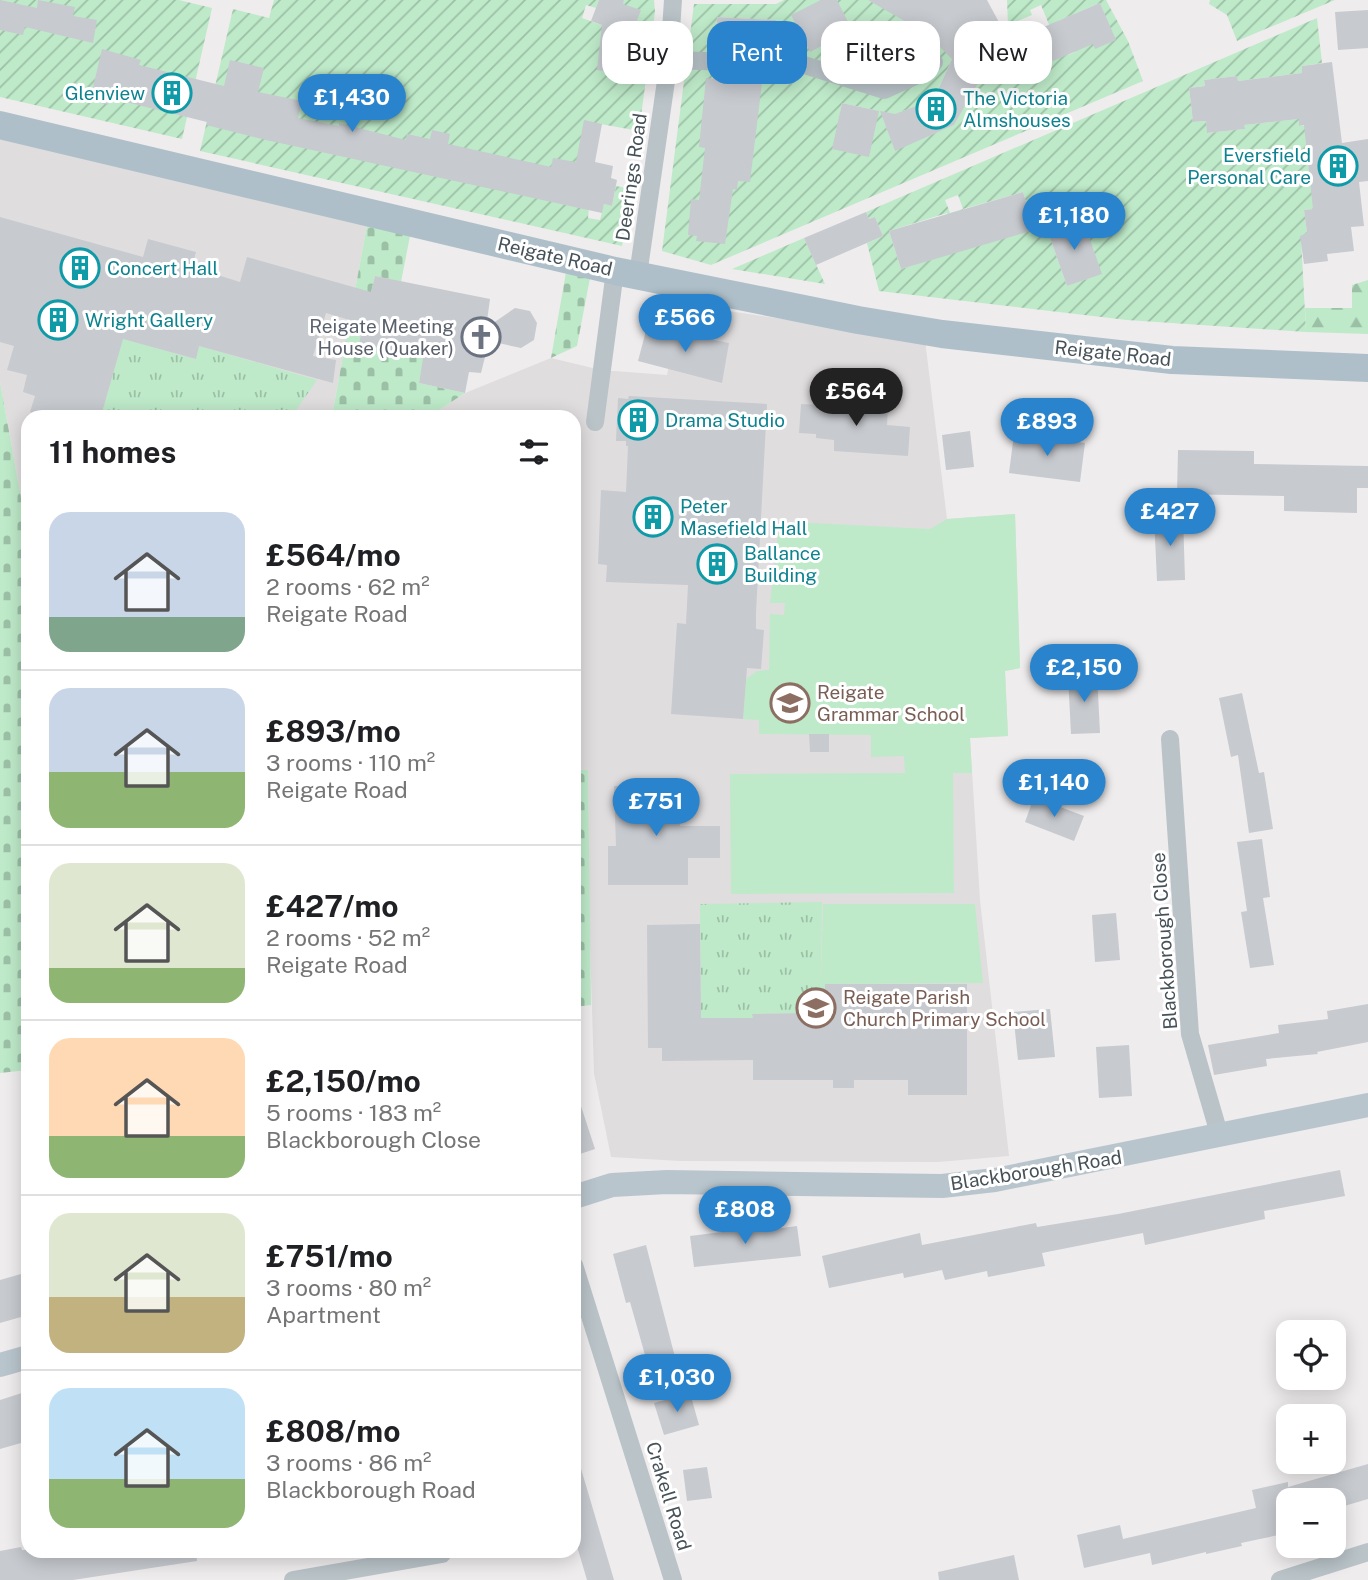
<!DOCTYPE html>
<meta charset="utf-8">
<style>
body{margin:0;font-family:"Public Sans",sans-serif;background:#f2f2f2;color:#202124;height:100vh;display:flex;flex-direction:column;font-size:26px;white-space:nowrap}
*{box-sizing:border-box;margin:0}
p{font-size:23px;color:#757577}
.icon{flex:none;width:38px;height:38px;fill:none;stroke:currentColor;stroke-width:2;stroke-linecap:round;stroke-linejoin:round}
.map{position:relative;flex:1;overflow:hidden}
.panel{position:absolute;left:21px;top:410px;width:560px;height:1148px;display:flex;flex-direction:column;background:#fff;border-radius:21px;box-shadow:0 4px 18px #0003}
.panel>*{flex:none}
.hud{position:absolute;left:602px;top:21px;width:660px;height:63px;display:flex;gap:14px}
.buttons{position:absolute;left:1276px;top:1320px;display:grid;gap:14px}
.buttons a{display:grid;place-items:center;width:70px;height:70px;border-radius:14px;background:#fff;box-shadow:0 4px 18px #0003;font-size:35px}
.price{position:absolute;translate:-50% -60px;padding:0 16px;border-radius:24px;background:#2984cd;color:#fff;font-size:23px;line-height:46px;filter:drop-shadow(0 2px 4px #0008)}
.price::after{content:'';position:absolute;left:50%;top:42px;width:21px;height:16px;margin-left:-10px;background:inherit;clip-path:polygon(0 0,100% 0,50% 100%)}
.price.selected{background:#222;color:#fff}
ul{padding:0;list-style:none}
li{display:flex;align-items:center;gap:21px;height:175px;padding:0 28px}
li+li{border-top:2px solid #e0e0e0}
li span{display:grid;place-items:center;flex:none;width:196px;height:140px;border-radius:21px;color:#555}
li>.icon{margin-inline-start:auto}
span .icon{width:84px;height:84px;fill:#fffc;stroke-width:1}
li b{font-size:30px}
h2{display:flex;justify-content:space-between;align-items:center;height:84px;padding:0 28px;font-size:30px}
.tag{padding:0 24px;border-radius:21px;background:#fff;box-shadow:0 4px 18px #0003;font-size:24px;line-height:63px}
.tag.selected{background:#2984cd;color:#fff}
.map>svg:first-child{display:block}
.education{fill:#e0ddde}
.grass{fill:#beeac9}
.forest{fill:url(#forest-firs)}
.cemetery{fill:url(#cemetery-stones)}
.park{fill:url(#park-tufts)}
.garden{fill:url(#garden-furrows);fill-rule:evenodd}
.building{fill:#c7cacf}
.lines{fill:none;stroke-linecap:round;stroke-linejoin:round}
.street{stroke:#b9c3c8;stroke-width:18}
.secondary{stroke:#b9c5cd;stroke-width:24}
.primary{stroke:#aebfc9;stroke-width:28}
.labels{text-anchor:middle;stroke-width:6;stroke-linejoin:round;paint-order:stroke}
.culture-label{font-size:19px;fill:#0d838f;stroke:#fff;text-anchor:start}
.street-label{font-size:19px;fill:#465258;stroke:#fff}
.worship-label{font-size:19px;fill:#5b616d;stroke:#fff;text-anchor:end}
.education-label{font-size:19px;fill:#785e54;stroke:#fff;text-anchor:start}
</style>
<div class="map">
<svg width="1368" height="1580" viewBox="0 0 1368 1580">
<defs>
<pattern id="forest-firs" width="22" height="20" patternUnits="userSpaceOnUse" patternTransform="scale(1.75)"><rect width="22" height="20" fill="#beeac9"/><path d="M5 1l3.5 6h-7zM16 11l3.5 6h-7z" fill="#9cc0a6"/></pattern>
<pattern id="cemetery-stones" width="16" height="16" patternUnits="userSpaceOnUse" patternTransform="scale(1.75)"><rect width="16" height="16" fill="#beeac9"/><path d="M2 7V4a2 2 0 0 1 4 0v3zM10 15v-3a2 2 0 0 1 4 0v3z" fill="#9cc0a6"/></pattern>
<pattern id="park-tufts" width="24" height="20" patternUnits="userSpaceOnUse" patternTransform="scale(1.75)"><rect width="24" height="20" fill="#beeac9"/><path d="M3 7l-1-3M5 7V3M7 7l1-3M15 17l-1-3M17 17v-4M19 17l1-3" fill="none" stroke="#9cc0a6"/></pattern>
<pattern id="garden-furrows" width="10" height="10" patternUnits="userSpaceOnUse" patternTransform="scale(1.75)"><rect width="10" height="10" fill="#beeac9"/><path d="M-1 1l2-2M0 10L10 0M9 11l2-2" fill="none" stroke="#9cc0a6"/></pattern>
</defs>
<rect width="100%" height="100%" fill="#efeced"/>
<g class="education">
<polygon points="0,138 367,225 332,416 28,416 28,536 0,382"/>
<polygon points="681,304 925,340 947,519 1015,514 1020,668 1005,671 1008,736 970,738 980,900 1009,1156 938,1162 681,1161 611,1157 594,1073 589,913 588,770 575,769 574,416 430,416 465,393 551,358 601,370 667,375"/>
</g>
<g class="grass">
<polygon points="1015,514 1020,668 1005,671 1008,736 970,738 972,773 953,773 954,893 731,894 730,774 905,773 904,756 871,757 871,735 759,734 759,720 743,719 746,679 757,671 769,670 770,614 784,615 785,603 770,603 778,533 790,533 792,522 930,529 947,519"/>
<polygon points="823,904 975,904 983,983 821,984"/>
</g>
<polygon class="forest" points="1368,280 1368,334 1306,332 1305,308 1352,308 1352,285"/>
<g class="cemetery">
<polygon points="367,225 410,236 401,282 375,276 359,343 397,352 428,334 419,383 465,393 430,416 332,416"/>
<polygon points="566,272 590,278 577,346 551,358"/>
<polygon points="0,382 28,536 28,1070 0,1073"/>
<polygon points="574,746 575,769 588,770 591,1005 574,1007"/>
</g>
<g class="park">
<polygon points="85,328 195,359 199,346 317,380 292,416 101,416 118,356"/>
<polygon points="822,902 821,983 825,984 825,993 813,994 813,1013 753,1014 753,1039 701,1018 700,904"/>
</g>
<g class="garden">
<polygon points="0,0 179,0 212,8 182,139 0,97"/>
<polygon points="274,0 599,0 596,8 586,5 582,18 610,28 624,0 654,0 655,12 639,131 584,121 589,207 588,218 600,220 604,204 612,206 616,186 632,189 622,246 200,151 233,9 269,18"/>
<path d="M784 0H868L995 64 1034 47 1043 66 1052 62 1049 54 1059 49 1041 5 1030 10 1032 15 1008 25 1007 0H1106L1128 41 1143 81 711 265 662 251 694 4H776ZM1100 3 1115 40H1092L1073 48 1075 52 1068 55 1063 44 1058 21ZM717 17 776 20 774 54 715 51ZM956 50 987 66 954 125 895 150 883 119 934 99ZM842 103 878 111 833 149Z"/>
<polygon points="1210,0 1335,0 1237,41 1227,15 1209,4"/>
<path d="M1317 18 1322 63 1302 66V73L1238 81 1237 76 1204 80 1205 86 1189 88 1193 122 1206 121 1208 133 1244 129V125L1299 119V126L1308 125C1307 158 1307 178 1321 208L1304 210 1307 233 1301 237 1306 332 1127 320 879 291 867 243 883 236 875 217 869 219 866 212ZM1023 192 1034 229 974 247 963 209ZM958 195 963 209 950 213 945 200ZM947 213 959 251 901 269 889 231ZM1082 217 1101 274 1067 286 1047 229Z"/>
<polygon points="804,238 825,284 732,269"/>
</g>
<g class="building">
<polygon points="0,0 37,8 38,0 75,7 73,16 97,20 93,43 25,27 23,35 0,30"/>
<polygon points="599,0 624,0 623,4 641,10 631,36 638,37 634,78 611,75 611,72 597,70 602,25 591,21"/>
<polygon points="821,0 837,0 852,30 810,52 791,15"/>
<polygon points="868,0 987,0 1016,54 986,69 954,125 895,151 880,111 895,114 934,99 952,59 927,34"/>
<polygon points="1100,3 1116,40 1095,49 1093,44 1053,61 1039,29"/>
<polygon points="1368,10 1368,48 1338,50 1335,12"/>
<polygon points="717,17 776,20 774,52 715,50"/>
<polygon points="102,49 141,60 139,65 224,86 230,60 264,68 258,92 302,101 298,118 339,126 339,123 406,140 407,134 430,139 432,130 450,134 448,144 551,167 553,158 576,162 584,120 602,124 595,162 613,166 611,178 617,180 612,206 604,204 602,213 266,140 206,125 207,122 130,103 109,99 108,105 90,100"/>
<polygon points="1332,62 1342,143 1368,139 1368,181 1359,182 1364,226 1351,227 1354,251 1327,254 1328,261 1304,264 1300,236 1307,233 1304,210 1313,209 1304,125 1299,126 1299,119 1244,125 1245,129 1207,133 1206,121 1193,122 1189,88 1205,86 1204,80 1237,76 1238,81 1302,73 1302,66"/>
<polygon points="714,73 763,74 750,182 738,181 737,190 733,189 725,244 696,241 697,236 688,235 691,199 699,200 705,148 699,147 706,78 713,79"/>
<polygon points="842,103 879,111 869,157 832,149"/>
<polygon points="1023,192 1034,230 901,269 889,231"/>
<polygon points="866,212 869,219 875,217 883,236 816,265 804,238"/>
<polygon points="0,217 143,257 148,239 196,252 192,267 240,282 247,257 371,292 375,276 490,299 486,328 515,308 530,311 537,323 534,340 521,348 489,341 481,373 469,372 465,393 419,383 423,358 359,343 363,324 326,313 313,356 336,360 333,383 199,346 196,359 123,339 101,416 43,416 30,412 35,396 23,392 27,375 7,370 14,346 0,342"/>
<polygon points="1082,217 1102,274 1067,286 1047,229"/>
<polygon points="647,327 729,343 722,383 638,361"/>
<polygon points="629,396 767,404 756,613 756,629 764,630 761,669 747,668 743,719 671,714 677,623 686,624 688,585 606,582 607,565 598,564 601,490 626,492 628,446 626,446 626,441 616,441 618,398 628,399"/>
<polygon points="834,401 888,405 887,425 910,427 908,456 834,451 834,440 816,438 816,434 799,433 801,404 834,406"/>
<polygon points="970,431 974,467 946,470 942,435"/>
<polygon points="1014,434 1085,443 1080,482 1009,473"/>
<polygon points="1178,450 1254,451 1254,464 1368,466 1368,488 1357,488 1357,513 1284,511 1284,496 1177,494"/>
<polygon points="1154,516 1183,516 1185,580 1157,581"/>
<polygon points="1097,674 1100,733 1071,734 1068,676"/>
<polygon points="1242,693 1259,773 1264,772 1273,829 1249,833 1238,755 1231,757 1219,698"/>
<polygon points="809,734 829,734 829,752 810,752"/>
<polygon points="681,784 680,826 720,826 720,858 688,858 688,885 608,885 608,846 616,846 614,786"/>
<polygon points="1034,797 1084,816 1074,841 1025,822"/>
<polygon points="1262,839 1270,897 1263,898 1274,965 1250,968 1241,912 1247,911 1237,842"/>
<polygon points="1116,913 1120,960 1095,962 1092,915"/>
<polygon points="700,924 701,1018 753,1018 752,1014 813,1013 813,993 825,993 825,984 967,984 967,1095 908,1095 908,1080 854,1080 854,1088 833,1088 833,1080 753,1080 753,1060 662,1061 662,1048 648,1048 647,925"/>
<polygon points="1368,1004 1368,1042 1317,1052 1318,1054 1266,1059 1267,1066 1214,1075 1208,1045 1279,1033 1278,1025 1328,1019 1327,1011"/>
<polygon points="1050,1009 1055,1057 1018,1060 1013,1012"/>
<polygon points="1129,1045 1132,1096 1099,1098 1096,1047"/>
<polygon points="574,1097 578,1097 595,1149 574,1156"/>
<polygon points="1340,1170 1345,1196 1264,1211 1265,1219 1145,1245 1143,1233 1042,1253 1045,1266 988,1277 987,1271 945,1280 942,1270 904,1278 903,1273 829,1288 822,1256 920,1233 922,1245 1036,1223 1037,1227 1118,1214"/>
<polygon points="797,1226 801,1256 694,1267 690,1236 738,1230 739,1234"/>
<polygon points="646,1245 676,1361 649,1369 630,1302 626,1303 613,1254"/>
<polygon points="28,1272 28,1315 0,1323 0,1280"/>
<polygon points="28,1391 28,1441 0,1449 0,1400"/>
<polygon points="690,1393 699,1425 664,1435 654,1403"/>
<polygon points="579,1462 614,1580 587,1580 574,1536 574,1463"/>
<polygon points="1368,1464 1368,1499 1334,1509 1334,1500 1288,1500 1288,1533 1241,1543 1242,1546 1206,1554 1206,1552 1152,1565 1150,1553 1084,1568 1077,1535 1120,1525 1123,1539 1256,1508 1252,1490 1288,1482 1288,1487"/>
<polygon points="707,1467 712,1498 687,1501 683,1470"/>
<polygon points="21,1547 22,1550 196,1550 197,1561 73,1580 0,1580 0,1551"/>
<polygon points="1014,1555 1019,1580 939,1580 938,1572"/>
</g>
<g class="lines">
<g class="street">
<polyline points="669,60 801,64 884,90 922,73 934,62"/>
<polyline points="638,275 669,60 673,0"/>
<polyline points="595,422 615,271"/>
<polyline points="1170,739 1190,1034 1220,1137"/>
<polyline points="574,1265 673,1580"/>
<polyline points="293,1580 442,1554"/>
<polyline points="1280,1580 1368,1552"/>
</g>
<g class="secondary">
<polyline points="574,1197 612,1185 667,1182 942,1186 995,1180 1368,1105"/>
<polyline points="0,1365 28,1357"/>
</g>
<polyline class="primary" points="0,125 615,271 858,320 942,334 1172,360 1368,368"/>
</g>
<defs>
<g id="building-ring" transform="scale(2.0125)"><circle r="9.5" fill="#fff" stroke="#0f9aa8" stroke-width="1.5"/><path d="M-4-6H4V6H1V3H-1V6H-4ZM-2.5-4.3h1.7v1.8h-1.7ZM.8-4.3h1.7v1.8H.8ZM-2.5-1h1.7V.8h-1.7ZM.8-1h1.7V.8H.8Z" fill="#0f9aa8"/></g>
<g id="church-ring" transform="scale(2.0125)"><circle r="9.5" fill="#fff" stroke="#6b7280" stroke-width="1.5"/><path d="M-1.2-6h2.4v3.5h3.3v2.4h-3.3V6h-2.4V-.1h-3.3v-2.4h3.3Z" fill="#6b7280"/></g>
<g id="school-ring" transform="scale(2.0125)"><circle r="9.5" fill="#fff" stroke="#8d6e63" stroke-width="1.5"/><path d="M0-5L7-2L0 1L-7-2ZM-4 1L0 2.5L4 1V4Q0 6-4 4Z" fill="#8d6e63"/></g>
</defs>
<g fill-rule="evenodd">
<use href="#building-ring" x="172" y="93"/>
<use href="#building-ring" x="936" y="109"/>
<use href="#building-ring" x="1338" y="166"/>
<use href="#building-ring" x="80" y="268"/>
<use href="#building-ring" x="58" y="320"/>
<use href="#church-ring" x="481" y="337"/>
<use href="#building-ring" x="638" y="420"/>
<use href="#building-ring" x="653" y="517"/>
<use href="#building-ring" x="717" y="564"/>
<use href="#school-ring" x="790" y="703"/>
<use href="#school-ring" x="816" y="1008"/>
</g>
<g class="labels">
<g class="culture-label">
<text x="145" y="100" text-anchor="end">Glenview</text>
<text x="963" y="105">The Victoria<tspan x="963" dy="22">Almshouses</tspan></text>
<text x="1311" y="162" text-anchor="end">Eversfield<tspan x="1311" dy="22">Personal Care</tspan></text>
<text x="107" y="275">Concert Hall</text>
<text x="85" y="327">Wright Gallery</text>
<text x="665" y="427">Drama Studio</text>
<text x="680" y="513">Peter<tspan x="680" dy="22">Masefield Hall</tspan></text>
<text x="744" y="560">Ballance<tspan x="744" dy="22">Building</tspan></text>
</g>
<g class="street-label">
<text transform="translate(631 177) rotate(-82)" y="7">Deerings Road</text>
<text transform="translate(555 256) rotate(13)" y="7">Reigate Road</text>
<text transform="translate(1113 353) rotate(6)" y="7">Reigate Road</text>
<text transform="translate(1164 941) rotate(-94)" y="7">Blackborough Close</text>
<text transform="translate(1036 1170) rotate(-9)" y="7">Blackborough Road</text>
<text transform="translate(669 1496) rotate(73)" y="7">Crakell Road</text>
</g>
<g class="worship-label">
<text x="454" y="333">Reigate Meeting<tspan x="454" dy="22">House (Quaker)</tspan></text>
</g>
<g class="education-label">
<text x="817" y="699">Reigate<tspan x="817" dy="22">Grammar School</tspan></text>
<text x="843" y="1004">Reigate Parish<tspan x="843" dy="22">Church Primary School</tspan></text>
</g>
</g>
</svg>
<div class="buttons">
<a><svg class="icon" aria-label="locate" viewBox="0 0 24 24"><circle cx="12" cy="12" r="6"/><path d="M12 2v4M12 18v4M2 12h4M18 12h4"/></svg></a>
<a>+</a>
<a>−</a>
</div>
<b class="price" style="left:352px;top:134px">£1,430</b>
<b class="price" style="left:1074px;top:252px">£1,180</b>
<b class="price" style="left:685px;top:354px">£566</b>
<b class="price selected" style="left:856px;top:428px">£564</b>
<b class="price" style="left:1047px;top:458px">£893</b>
<b class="price" style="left:1170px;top:548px">£427</b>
<b class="price" style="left:1084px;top:704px">£2,150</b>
<b class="price" style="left:1054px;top:819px">£1,140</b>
<b class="price" style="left:656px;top:838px">£751</b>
<b class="price" style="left:745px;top:1246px">£808</b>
<b class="price" style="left:677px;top:1414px">£1,030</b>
<div class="hud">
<a class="tag">Buy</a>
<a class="tag selected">Rent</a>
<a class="tag">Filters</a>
<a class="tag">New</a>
</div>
<section class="panel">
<h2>11 homes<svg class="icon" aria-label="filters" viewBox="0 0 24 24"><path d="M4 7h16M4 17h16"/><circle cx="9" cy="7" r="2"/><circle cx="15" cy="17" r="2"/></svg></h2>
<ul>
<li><span style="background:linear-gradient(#c9d6e8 75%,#7fa58c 0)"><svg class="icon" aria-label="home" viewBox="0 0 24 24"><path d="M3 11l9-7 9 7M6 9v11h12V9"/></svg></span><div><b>£564/mo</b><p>2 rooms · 62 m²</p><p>Reigate Road</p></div></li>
<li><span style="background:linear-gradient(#c9d6e8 60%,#8fb573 0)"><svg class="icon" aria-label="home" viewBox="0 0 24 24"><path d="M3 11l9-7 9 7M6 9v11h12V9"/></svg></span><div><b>£893/mo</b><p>3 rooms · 110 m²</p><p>Reigate Road</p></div></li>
<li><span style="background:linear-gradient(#dfe7d0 75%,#8fb573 0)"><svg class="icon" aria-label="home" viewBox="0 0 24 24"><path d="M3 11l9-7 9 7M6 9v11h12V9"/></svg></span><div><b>£427/mo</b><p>2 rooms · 52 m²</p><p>Reigate Road</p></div></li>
<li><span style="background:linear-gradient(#ffd9b3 70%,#8fb573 0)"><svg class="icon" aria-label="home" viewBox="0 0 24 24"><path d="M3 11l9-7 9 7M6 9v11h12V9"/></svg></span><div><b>£2,150/mo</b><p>5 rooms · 183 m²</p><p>Blackborough Close</p></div></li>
<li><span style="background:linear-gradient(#dfe7d0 60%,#c2b280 0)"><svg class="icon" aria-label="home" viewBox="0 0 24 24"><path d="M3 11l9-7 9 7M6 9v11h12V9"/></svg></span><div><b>£751/mo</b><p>3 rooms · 80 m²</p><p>Apartment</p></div></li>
<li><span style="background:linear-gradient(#bfe0f5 65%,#8fb573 0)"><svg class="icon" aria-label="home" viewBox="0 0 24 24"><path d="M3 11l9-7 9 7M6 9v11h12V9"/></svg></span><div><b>£808/mo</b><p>3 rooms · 86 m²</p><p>Blackborough Road</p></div></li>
</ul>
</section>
</div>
